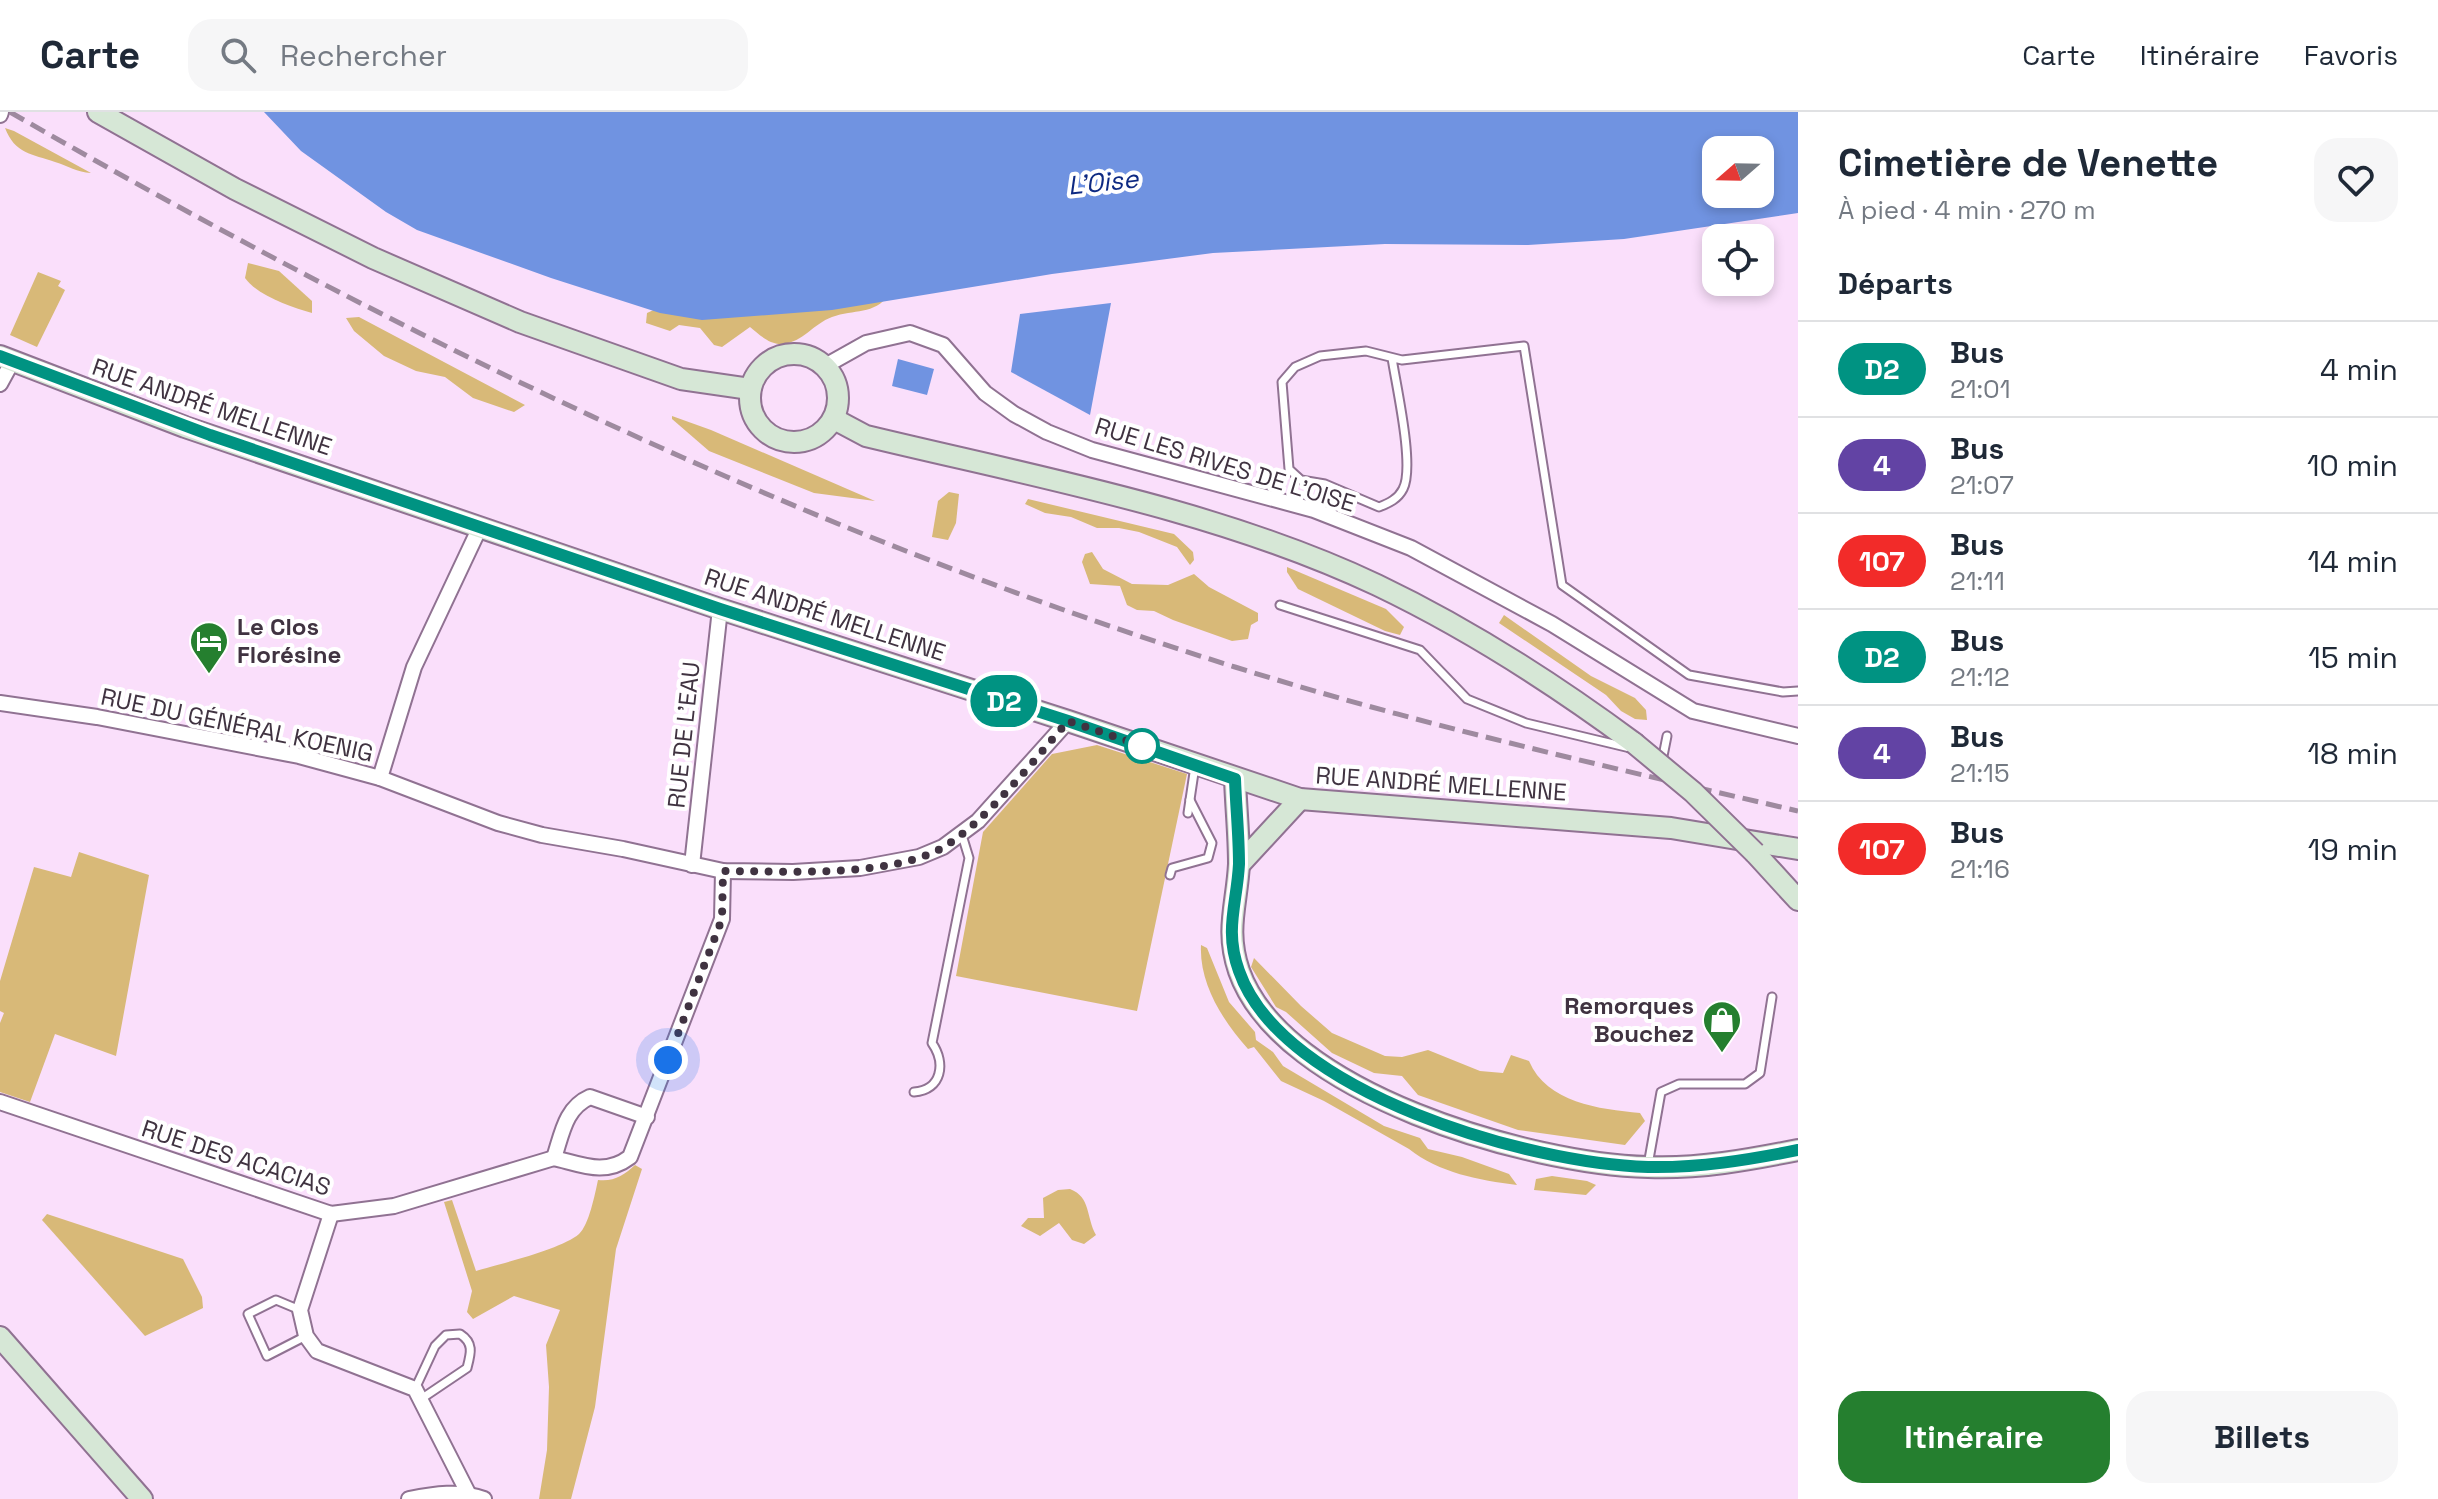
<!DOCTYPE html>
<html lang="fr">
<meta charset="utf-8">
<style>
:root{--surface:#fff;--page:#f6f6f7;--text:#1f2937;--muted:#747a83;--line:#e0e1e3;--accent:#257f2f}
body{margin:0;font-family:"Space Grotesk",sans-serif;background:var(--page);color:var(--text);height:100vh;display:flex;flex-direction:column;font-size:30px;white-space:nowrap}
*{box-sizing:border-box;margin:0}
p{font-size:26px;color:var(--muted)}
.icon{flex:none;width:44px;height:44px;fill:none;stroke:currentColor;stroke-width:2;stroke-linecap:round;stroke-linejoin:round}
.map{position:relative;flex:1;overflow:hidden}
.sheet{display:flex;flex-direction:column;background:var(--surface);width:640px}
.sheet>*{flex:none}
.badge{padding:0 16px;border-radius:26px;font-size:28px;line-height:52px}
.needle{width:52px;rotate:250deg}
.controls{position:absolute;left:1702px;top:24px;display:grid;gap:16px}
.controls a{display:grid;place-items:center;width:72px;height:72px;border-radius:16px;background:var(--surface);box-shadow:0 4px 12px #0003;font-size:40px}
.you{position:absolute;width:40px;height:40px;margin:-20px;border:6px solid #fff;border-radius:50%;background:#1a73e8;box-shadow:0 0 0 12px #1a73e833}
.map>.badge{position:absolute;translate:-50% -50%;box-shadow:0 0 0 4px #fff}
h2{padding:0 40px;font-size:30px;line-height:72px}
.round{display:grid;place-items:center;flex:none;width:84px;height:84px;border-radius:24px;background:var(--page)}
.headline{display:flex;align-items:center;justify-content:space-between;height:136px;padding:0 40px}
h1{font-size:38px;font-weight:800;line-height:60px}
.button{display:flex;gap:16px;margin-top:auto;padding:16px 40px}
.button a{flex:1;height:92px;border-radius:24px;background:var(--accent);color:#fff;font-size:32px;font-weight:800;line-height:92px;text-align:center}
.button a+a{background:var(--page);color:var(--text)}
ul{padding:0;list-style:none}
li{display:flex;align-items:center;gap:24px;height:96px;padding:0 40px;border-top:2px solid var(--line)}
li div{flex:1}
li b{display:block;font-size:30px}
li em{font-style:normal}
li .badge{min-width:88px;font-weight:700;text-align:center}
header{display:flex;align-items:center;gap:48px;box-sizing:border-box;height:112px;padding:0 40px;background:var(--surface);border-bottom:2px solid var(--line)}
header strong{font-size:38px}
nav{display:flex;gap:44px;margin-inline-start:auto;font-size:28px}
.search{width:560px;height:72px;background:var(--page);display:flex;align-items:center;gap:20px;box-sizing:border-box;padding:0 28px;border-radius:24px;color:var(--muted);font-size:30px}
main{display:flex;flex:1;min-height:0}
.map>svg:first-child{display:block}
.green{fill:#d8b978}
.water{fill:#7093e1;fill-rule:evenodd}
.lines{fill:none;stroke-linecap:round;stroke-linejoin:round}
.lane-casing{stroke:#907292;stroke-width:11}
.street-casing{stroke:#907292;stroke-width:18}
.secondary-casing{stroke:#907292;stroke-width:24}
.lane{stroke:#fff;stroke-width:7}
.street{stroke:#fff;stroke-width:14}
.secondary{stroke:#d6e7d6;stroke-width:20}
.rail{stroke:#9e8a9f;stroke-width:5;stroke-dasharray:16 8;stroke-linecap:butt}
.secondary-bridge-casing{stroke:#907292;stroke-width:24;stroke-linecap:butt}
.secondary-bridge{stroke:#d6e7d6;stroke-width:20}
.line-casing{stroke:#fff;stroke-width:18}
.line{stroke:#009382;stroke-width:12}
.walk{stroke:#403341;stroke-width:8;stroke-dasharray:0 14.4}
.stop-dot{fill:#fff;stroke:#009382;stroke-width:4}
.labels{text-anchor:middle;stroke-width:8;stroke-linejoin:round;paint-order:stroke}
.street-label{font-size:24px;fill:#403341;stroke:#fff}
.poi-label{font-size:24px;font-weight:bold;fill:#403341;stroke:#fff;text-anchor:start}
.water-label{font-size:26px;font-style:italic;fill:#0d2982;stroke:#fff}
</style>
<header>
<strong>Carte</strong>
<div class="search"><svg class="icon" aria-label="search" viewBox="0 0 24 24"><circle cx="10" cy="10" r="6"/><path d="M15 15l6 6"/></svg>Rechercher</div>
<nav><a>Carte</a><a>Itinéraire</a><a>Favoris</a></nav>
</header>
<main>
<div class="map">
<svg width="1798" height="1387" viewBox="0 0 1798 1387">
<rect width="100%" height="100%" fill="#fadffb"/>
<!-- green -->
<g class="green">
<path d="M5 16 14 19 91 61C77 60 68 54 55 50 32 42 15 42 5 16Z"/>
<path d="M248 151 279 159 312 189V201C291 195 257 183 245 166Z"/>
<polygon points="38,160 61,169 58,174 65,178 37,235 10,223"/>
<path d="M889 183C874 203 854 197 832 205 813 212 803 230 783 232 769 233 759 222 750 215L722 235 714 233 700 216 679 213 670 219 646 211 647 201 658 196Z"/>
<polygon points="359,205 525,293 514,300 473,286 445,265 416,259 384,244 354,219 346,206"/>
<polygon points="672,304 711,318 875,389 814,381 709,339 672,307"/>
<polygon points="949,380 959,382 956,411 948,428 932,425 938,389"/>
<polygon points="1028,387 1174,422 1193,440 1194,448 1190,453 1177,435 1139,420 1119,416 1097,416 1071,405 1045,401 1025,392"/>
<polygon points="1092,440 1103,457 1132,472 1168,473 1194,462 1209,475 1258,501 1258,509 1251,513 1248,527 1232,529 1173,508 1154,499 1137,498 1127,493 1120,474 1090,472 1082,450 1085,442"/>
<polygon points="1287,455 1386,497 1404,515 1400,523 1385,519 1298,477 1287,460"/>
<polygon points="1504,503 1591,564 1635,586 1646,598 1647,608 1635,607 1621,599 1606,583 1499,511"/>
<polygon points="1097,633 1187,662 1137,899 956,864 983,720 1052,642"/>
<polygon points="79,740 149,763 116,944 55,922 30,990 0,980 0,911 4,901 0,899 0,869 34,755 71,765"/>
<path d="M1201 833 1207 836 1229 890 1255 920 1256 928 1273 940 1283 954 1384 1014 1420 1026 1428 1037 1462 1045 1509 1062 1517 1073C1479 1068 1439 1061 1409 1037L1324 989 1281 969 1254 935 1248 937C1223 909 1199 872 1201 833Z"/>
<path d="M1254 846 1301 894 1332 921 1385 944 1402 945 1428 938 1480 959 1503 961 1511 943 1529 949C1547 991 1599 997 1640 1001L1645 1009 1625 1033 1518 1018 1418 983 1402 964 1374 961 1332 941 1286 900 1276 895 1251 855Z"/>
<path d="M635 1053 642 1057 616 1137 595 1295 571 1387H539L547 1338 549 1275 546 1233 560 1198 514 1184 473 1207 467 1200 472 1179 444 1090 452 1088 476 1159C500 1152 562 1137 579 1122 589 1113 595 1082 598 1068 614 1070 624 1063 635 1053Z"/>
<polygon points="1552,1064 1587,1069 1596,1073 1586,1083 1534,1078 1536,1067"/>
<path d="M1070 1077C1091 1085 1086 1105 1096 1123L1084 1132 1072 1128 1059 1111 1040 1124 1021 1114 1028 1106H1044L1043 1086 1058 1078Z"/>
<polygon points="47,1102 183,1147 202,1185 203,1196 145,1224 42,1108"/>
</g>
<!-- water -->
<g class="water">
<path d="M264 0H1798V101L1624 127 1528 133 1385 132 1213 141 1052 162 832 198 702 208 660 201 551 166 417 118 386 100 301 39ZM1716 38H1760V82H1716Z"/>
<polygon points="1111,191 1090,303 1011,260 1020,202"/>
<polygon points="898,247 934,257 927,283 892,274"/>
</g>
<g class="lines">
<defs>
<g id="lane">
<path d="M1392 246C1396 273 1415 355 1403 377 1398 387 1389 391 1379 395L1325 372 1301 368 1289 357 1282 270 1295 255 1320 244 1366 239 1402 248 1524 234 1562 473 1689 563 1783 580 1798 579"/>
<polyline points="1280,493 1420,538 1467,587 1526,611 1630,636"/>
<polyline points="1657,643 1663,644 1667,624"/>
<polyline points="1188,701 1195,654"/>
<polyline points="1170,763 1172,756 1208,746 1212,731 1190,688"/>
<path d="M914 980C942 978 946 951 932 931L969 746 962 723"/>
<polyline points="1648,1053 1661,980 1679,972 1745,972 1760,961 1772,885"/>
<polyline points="300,1198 276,1188 248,1202 267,1244 306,1224"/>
<path d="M415 1277 435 1234 446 1223 460 1222C474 1231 471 1241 467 1256L421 1287"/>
</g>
<g id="street">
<polyline points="0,3 1,0"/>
<polyline points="825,254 866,231 910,221 943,233 985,281 1014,302 1047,320 1092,338 1314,398 1411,436 1552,512 1693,599 1798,624"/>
<polyline points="0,272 12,250"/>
<polyline points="0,591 97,605 299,644 380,666 498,711 542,723 623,737 723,759 793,760 860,756 919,745 943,735 978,709 1068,609"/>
<polyline points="380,666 414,555 480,415"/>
<polyline points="692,753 720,497"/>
<polyline points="0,990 331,1102 394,1094 554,1046"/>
<path d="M554 1046C583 1053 605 1064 630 1045L722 807 723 759"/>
<path d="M554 1046C562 1022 565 996 590 985L647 1005"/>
<polyline points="331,1102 300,1198 306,1224 317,1239 415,1277 468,1381"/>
<path d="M409 1387C434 1382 460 1378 484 1387"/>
</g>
<g id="secondary">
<polyline points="98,0 235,77 373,146 520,210 681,267 750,277"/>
<circle cx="794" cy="286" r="44"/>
<polyline points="0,244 185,315 720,497 1068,609 1300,687 1671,716 1798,737"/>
<path d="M834 307 866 324C1036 365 1218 398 1377 473 1469 517 1553 571 1634 631"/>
<path d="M1235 667C1236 695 1239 724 1239 752 1237 792 1225 818 1239 859 1282 982 1531 1052 1648 1055 1699 1057 1748 1048 1798 1038"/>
<polyline points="1755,741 1798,788"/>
<polyline points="1239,753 1300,687"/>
<polyline points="0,1225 142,1387"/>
</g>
</defs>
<!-- lane casing -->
<use href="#lane" class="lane-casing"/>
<!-- street casing -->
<use href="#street" class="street-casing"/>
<!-- secondary casing -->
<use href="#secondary" class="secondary-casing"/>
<!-- lane -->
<use href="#lane" class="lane"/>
<!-- street -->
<use href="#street" class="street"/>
<!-- secondary -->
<use href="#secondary" class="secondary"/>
<!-- rail -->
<path class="rail" d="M10 0C399 224 805 421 1235 555 1420 613 1609 655 1798 699"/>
<defs>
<polyline id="secondary-bridge" points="1634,631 1693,680 1755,741"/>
</defs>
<!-- secondary-bridge casing -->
<use href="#secondary-bridge" class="secondary-bridge-casing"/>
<!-- secondary-bridge -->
<use href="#secondary-bridge" class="secondary-bridge"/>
</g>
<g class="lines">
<defs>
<path id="line" d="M0 244 210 323 720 497 1068 609 1235 667C1236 695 1239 724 1239 752 1237 792 1224 818 1239 859 1282 982 1531 1052 1648 1055 1699 1056 1748 1048 1798 1038"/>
</defs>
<!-- line casing -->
<use href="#line" class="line-casing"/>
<!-- line -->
<use href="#line" class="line"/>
<!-- walk -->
<path class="walk" d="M668 948 722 807 723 759C784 759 889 766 942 736 985 711 1035 647 1068 609L1146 635 1142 634"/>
</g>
<!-- icons -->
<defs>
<symbol id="hotel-pin" viewBox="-11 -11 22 30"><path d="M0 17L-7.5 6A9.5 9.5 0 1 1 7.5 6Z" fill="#257f2f" stroke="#fff"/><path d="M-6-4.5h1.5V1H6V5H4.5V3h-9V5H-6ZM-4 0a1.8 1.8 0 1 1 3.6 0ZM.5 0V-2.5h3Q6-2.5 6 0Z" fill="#fff"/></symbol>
<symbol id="shop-pin" viewBox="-11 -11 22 30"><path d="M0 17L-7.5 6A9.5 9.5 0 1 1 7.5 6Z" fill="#257f2f" stroke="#fff"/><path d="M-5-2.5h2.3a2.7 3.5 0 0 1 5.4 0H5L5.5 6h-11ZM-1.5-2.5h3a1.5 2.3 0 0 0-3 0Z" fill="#fff"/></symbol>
</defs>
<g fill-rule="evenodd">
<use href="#hotel-pin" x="187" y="507" width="44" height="60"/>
<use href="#shop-pin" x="1700" y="886" width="44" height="60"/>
</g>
<!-- markers -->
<circle class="stop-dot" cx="1142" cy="634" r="16"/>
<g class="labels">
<!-- street labels -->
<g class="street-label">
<text transform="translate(212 295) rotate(19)" y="8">RUE ANDRÉ MELLENNE</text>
<text transform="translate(1225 353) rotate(17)" y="8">RUE LES RIVES DE L'OISE</text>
<text transform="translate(825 503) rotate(18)" y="8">RUE ANDRÉ MELLENNE</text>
<text transform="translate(237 613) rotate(12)" y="8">RUE DU GÉNÉRAL KOENIG</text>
<text transform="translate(684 623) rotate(-84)" y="8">RUE DE L'EAU</text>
<text transform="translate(1441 672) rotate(4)" y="8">RUE ANDRÉ MELLENNE</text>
<text transform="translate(236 1046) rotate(18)" y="8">RUE DES ACACIAS</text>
</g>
<!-- poi labels -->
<g class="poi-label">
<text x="237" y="523">Le Clos<tspan x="237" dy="28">Florésine</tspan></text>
<text x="1694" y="902" text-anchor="end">Remorques<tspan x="1694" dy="28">Bouchez</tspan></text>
</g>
<!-- water labels -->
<g class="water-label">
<text transform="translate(1103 70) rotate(-6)" y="9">L'Oise</text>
</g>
</g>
</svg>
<div class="controls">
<a><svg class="needle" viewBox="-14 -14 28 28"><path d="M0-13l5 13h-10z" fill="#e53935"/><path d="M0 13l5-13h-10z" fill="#747a83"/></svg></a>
<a><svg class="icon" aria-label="locate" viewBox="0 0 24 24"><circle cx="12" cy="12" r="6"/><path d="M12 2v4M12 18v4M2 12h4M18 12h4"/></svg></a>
</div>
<div class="you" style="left:668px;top:948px"></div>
<b class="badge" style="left:1004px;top:589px;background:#009382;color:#fff">D2</b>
</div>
<section class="sheet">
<div class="headline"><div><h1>Cimetière de Venette</h1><p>À pied · 4 min · 270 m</p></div><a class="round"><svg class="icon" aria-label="heart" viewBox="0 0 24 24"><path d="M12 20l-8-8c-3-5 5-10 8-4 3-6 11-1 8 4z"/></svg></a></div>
<h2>Départs</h2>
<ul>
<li><span class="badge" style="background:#009382;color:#fff">D2</span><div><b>Bus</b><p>21:01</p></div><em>4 min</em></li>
<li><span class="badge" style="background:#6243a4;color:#fff">4</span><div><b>Bus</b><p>21:07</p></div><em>10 min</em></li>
<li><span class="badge" style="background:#f22b29;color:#fff">107</span><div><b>Bus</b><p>21:11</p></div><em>14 min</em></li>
<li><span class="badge" style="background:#009382;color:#fff">D2</span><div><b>Bus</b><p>21:12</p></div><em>15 min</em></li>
<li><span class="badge" style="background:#6243a4;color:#fff">4</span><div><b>Bus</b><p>21:15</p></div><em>18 min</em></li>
<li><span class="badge" style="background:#f22b29;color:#fff">107</span><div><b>Bus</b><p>21:16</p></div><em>19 min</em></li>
</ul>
<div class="button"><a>Itinéraire</a><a>Billets</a></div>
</section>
</main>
